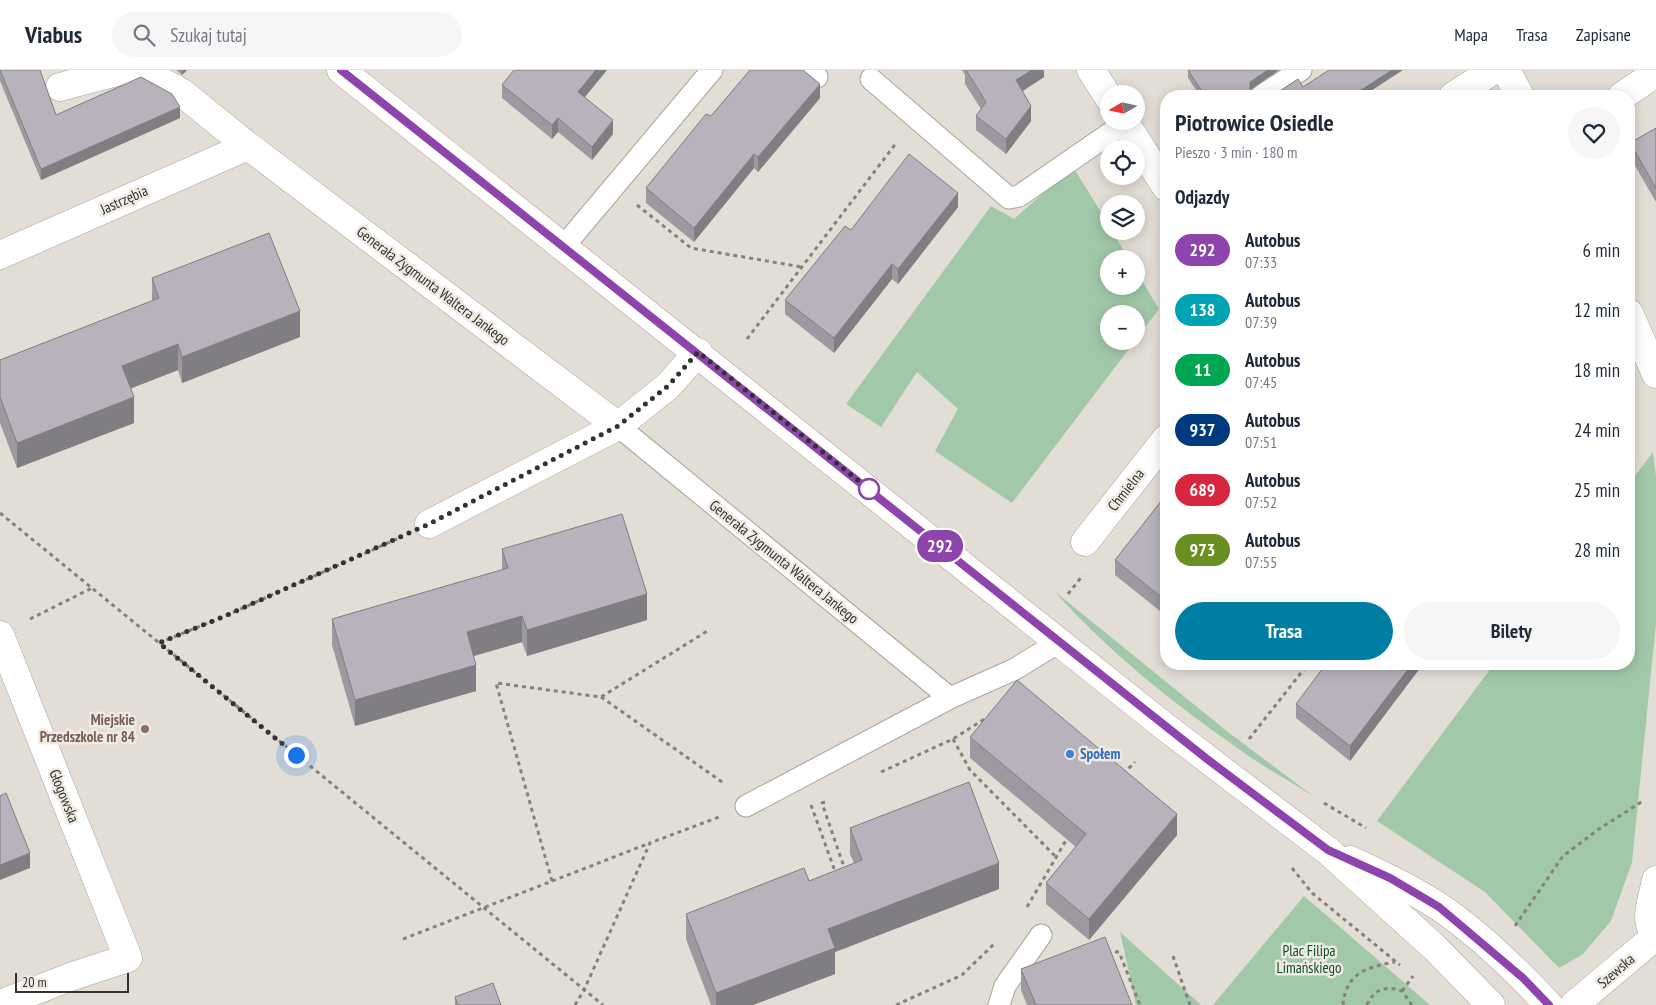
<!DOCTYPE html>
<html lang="pl">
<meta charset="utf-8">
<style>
:root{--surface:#fff;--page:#f6f6f7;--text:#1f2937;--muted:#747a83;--line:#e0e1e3;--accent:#007da3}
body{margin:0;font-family:"PT Sans Narrow",sans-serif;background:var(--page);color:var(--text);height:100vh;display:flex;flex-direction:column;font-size:19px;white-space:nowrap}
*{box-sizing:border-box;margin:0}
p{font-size:16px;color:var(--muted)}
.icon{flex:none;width:28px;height:28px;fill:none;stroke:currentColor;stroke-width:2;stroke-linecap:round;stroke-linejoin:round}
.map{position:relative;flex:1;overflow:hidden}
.panel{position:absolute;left:1160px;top:20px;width:475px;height:580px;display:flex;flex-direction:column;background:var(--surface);border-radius:20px;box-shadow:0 2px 12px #0003}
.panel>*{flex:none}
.badge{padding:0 10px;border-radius:16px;font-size:18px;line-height:32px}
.needle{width:32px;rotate:261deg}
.tools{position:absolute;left:1100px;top:15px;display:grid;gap:10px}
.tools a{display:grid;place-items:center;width:45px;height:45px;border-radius:50%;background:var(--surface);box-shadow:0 2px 12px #0003;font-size:25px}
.scale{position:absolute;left:15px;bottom:12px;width:114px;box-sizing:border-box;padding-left:5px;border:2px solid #34322f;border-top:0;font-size:14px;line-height:18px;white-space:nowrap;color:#34322f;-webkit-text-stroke:4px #efebe2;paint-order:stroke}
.you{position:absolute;width:25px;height:25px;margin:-12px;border:4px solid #fff;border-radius:50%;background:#1a73e8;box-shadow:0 0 0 8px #1a73e833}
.map>.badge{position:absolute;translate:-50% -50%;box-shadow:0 0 0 2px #fff}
h2{padding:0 15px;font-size:19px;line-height:45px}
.round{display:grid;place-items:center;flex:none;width:52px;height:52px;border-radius:26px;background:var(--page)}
.headline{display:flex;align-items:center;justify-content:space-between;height:85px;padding:0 15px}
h1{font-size:24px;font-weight:800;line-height:38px}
.primary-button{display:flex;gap:10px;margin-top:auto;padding:10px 15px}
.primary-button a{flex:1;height:58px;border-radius:30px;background:var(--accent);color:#fff;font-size:20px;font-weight:800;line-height:58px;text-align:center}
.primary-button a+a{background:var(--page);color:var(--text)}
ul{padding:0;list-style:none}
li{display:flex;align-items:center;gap:15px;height:60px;padding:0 15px}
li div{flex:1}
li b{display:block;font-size:19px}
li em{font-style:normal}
li .badge{min-width:55px;font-weight:700;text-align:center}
header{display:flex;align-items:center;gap:30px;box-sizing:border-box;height:70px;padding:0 25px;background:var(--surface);border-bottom:1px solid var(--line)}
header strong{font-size:24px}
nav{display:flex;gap:28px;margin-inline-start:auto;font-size:18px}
.search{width:350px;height:45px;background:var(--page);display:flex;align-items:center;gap:12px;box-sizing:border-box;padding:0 18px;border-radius:28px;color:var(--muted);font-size:19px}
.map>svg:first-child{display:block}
.green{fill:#a1c8a8}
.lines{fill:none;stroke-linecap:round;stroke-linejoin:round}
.service-casing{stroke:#a8a49c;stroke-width:23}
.minor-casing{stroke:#a8a49c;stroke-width:29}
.tertiary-casing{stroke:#a8a49c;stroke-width:29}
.path{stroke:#85827c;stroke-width:3;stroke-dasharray:4 4;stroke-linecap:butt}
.service{stroke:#fff;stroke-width:21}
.minor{stroke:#fff;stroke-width:28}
.tertiary{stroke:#fff;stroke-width:28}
.wall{fill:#9d99a1}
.shaded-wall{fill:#807d83}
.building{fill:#b7b2bb;stroke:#807d83}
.line-casing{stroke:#fff;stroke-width:11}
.line{stroke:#8e44ad;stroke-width:8}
.walk{stroke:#34322f;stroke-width:5;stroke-dasharray:0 9}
.stop-dot{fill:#fff;stroke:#8e44ad;stroke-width:2.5}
.education-dot{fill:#8d6e63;stroke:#efebe2;stroke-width:2}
.shop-dot{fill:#3f7fe0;stroke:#efebe2;stroke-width:2}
.labels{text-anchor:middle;stroke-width:5;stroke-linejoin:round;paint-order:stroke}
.street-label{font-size:15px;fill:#34322f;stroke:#efebe2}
.education-label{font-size:15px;font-weight:bold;fill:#785e54;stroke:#efebe2;text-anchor:end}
.shop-label{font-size:15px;font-weight:bold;fill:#366cbe;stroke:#efebe2;text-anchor:start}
.park-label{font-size:15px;fill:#0f4e25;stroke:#efebe2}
</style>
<header>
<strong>Viabus</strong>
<div class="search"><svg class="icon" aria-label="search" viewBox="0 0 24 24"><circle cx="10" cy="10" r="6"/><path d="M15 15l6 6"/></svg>Szukaj tutaj</div>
<nav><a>Mapa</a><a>Trasa</a><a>Zapisane</a></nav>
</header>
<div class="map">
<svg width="1656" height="935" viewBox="0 0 1656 935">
<rect width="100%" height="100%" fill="#e2ded5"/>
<!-- green -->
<g class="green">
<polygon points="1073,97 1109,155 1109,161 1112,161 1129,189 1109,189 1109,216 1136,216 1136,201 1159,239 1136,269 1136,244 1109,244 1109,271 1135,271 1012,433 935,381 958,339 917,302 881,357 846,334 991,136 1014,149"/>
<polygon points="1653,382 1656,407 1656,553 1632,792 1611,851 1583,884 1559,898 1485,822 1377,751 1494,594 1629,594 1629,414"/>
<path d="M1054 521 1228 662 1316 728C1290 711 1261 696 1236 677 1170 631 1107 580 1054 521Z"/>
<polygon points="1304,826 1430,935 1213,935"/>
<polygon points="1120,862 1201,935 1136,935"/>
</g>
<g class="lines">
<defs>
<g id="service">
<polyline points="808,0 817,7"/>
<polyline points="871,9 1009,128 1019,126 1125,53"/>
<polyline points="1261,26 1301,0"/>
<polyline points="564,176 712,0"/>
<polyline points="618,356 950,628"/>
<polyline points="746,736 950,628 1015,599 1059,572"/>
<polyline points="999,935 1005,916 1041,865"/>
</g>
<g id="minor">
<polyline points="140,0 181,22 248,76 618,356"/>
<polyline points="1091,0 1109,28"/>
<polyline points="1506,0 1520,26"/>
<polyline points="60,17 124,0"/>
<polyline points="1453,26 1494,0"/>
<polyline points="1622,26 1656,3"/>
<polyline points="1124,51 1166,117"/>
<polyline points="0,185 248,76"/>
<polyline points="1629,243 1656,304"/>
<polyline points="429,454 618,356 668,316 698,282"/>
<polyline points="1085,472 1166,369"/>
<polyline points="0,565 128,888 73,906 0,934"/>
<path d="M1656 866C1642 849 1653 829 1656 810"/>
</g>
<g id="tertiary">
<polyline points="341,0 1164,656 1328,781 1434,877 1491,935"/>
<path d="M1350 790C1380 804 1410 818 1438 836 1477 862 1517 901 1549 935"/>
<polyline points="1574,935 1656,866"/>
</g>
</defs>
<!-- service casing -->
<use href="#service" class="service-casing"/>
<!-- minor casing -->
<use href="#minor" class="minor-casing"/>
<!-- tertiary casing -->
<use href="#tertiary" class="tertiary-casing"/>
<!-- path -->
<g class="path">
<polyline points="637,135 691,178 802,197"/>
<polyline points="747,269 897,72"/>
<polyline points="0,443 603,935"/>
<polyline points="1068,524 1083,505"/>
<polyline points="30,549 92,518"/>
<polyline points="159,573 225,546 399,468"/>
<polyline points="601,627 725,714"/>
<polyline points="953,669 970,700 1056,787"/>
<polyline points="1249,669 1308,594"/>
<polyline points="881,702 953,669 986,648"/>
<polyline points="1123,704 1135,692"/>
<polyline points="825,732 822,733 845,800"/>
<polyline points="1324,733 1366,758"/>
<polyline points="811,735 836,804"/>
<polyline points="1292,798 1312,823 1400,895"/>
<polyline points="552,811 496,613 601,627 709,560"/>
<polyline points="1027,837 1068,767"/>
<polyline points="1515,856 1563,786 1599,759 1643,731"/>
<polyline points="403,869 650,773"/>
<polyline points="1107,881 1119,882 1140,935"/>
<polyline points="1173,886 1190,935"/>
<polyline points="1402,921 1413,906"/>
<polyline points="575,935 584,920 650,773 719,747"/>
<polyline points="896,935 962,905 994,874"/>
<path d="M1343 935C1346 902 1368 897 1395 892"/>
<path d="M1367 935C1374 919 1386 915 1402 921L1412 935"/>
</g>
<!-- service -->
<use href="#service" class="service"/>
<!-- minor -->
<use href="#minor" class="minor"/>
<!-- tertiary -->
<use href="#tertiary" class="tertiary"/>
</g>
<!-- wall -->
<g class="wall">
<polygon points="0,0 41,3 56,45 180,48 41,110 0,11"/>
<polygon points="176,0 187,0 182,5"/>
<polygon points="514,0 607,0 585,27 613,64 592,90 558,62 552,69 502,28 502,15"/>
<polygon points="962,0 1044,0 1044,7 1023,21 1031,51 1006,84 976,60 976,46 981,39 965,14 965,5"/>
<polygon points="1188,0 1279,0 1250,20 1250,25 1252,26 1200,26 1188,8"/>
<polygon points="820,28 758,102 754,98 694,172 646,133 646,118 711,46"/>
<polygon points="1656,58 1656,132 1630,87 1630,73"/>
<polygon points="958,137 898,214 892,209 834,283 785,244 785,230"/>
<polygon points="152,208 300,267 182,313 178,300 131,318 134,353 17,398 0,353 0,290 152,231"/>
<polygon points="1166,425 1165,545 1115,505 1115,490"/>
<polygon points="502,479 647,550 527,586 522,572 473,586 476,621 355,656 332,575 332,549 502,500"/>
<polygon points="1423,594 1350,691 1296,648 1296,634"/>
<polygon points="970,667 1177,765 1089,870 1046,834 1046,813 1076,777 970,688"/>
<polygon points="850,758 999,819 835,882 835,904 753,935 711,935 686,869 686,844 809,811 854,793 850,784"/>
<polygon points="1021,899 1132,935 1027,935 1021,920"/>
<polygon points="455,927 501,935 455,935"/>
</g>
<!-- shaded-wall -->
<g class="shaded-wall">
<polygon points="182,0 187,0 182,5"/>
<polygon points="596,0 607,0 578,35 578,22"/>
<polygon points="1032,0 1044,0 1044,7 1016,25 1016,10"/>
<polygon points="1268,0 1279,0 1250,20 1250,12"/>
<polygon points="1392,0 1403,0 1363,26 1352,26"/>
<polygon points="820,14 820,28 758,102 758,87"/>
<polygon points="1031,36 1031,51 1006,84 1006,69"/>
<polygon points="180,37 180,48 41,110 41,99"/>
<polygon points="558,48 558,62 552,69 552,55"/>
<polygon points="613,50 613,64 592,90 592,77"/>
<polygon points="754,84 754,98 694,172 694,158"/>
<polygon points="958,123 958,137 898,214 898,199"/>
<polygon points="892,194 892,209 834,283 834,268"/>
<polygon points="300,241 300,267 182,313 182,287"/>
<polygon points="178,274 178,300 122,322 122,296"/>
<polygon points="134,327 134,353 17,398 17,373"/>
<polygon points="647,524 647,550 527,586 527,560"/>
<polygon points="1166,529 1166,544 1165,545 1165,530"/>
<polygon points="522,546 522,572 467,588 467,562"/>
<polygon points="1412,594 1423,594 1350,691 1350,676"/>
<polygon points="476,595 476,621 355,656 355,630"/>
<polygon points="1177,744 1177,765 1089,870 1089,849"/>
<polygon points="30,783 30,798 0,810 0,795"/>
<polygon points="999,793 999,819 835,882 835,904 753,935 716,935 716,923 828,859"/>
</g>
<!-- building -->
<g class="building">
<polygon points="0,0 40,0 56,45 141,7 172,24 180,37 41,99"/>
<polygon points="514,0 596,0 578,22 613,50 592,77 558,48 552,55 502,15"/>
<polygon points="750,0 803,0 820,14 758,87 754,84 694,158 646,118 706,44 711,46"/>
<polygon points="966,0 1032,0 1016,10 1031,36 1006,69 976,46 986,32"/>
<polygon points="1188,0 1268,0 1250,12 1250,25 1252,26 1205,26"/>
<polygon points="1329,0 1392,0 1352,26 1272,26 1298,9 1303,17"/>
<polygon points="1656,58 1656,118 1630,73"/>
<polygon points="909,84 958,123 898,199 892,194 834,268 785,230 845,156 851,160"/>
<polygon points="269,163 300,241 182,287 178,274 122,296 134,327 17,373 0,327 0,290 159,228 152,208"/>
<polygon points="1166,425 1166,529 1165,530 1115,490"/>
<polygon points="622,444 647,524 527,560 522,546 467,562 476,595 355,630 332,549 508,498 502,479"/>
<polygon points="1326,594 1412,594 1350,676 1296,634"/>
<polygon points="1017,610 1177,744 1089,849 1046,813 1086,764 970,667"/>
<polygon points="969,712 999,793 828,859 835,878 716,923 686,844 804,798 809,811 862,790 850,758"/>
<polygon points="6,723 30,783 0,795 0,726"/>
<polygon points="1105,867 1132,935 1036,935 1021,899"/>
<polygon points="493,913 501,935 458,935 455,927"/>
</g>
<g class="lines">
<defs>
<polyline id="line" points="341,0 1207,689 1328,780 1390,808 1439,837 1523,908 1549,935"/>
</defs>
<!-- line casing -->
<use href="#line" class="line-casing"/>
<!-- line -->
<use href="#line" class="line"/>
<!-- walk -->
<polyline class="walk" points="296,685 159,573 225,546 429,454 618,356 668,316 698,282 870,420 869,419"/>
</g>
<!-- markers -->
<circle class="stop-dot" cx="869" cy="419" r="10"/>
<circle class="education-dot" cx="145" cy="659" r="5"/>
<circle class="shop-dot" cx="1070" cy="684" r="5"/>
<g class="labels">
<!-- street labels -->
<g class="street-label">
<text transform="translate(124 130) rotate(-24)" y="5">Jastrzębia</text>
<text transform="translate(433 216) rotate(37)" y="5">Generała Zygmunta Waltera Jankego</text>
<text transform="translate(1126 420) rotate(-52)" y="5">Chmielna</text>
<text transform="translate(784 492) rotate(39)" y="5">Generała Zygmunta Waltera Jankego</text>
<text transform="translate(64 726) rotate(68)" y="5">Głogowska</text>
<text transform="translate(1616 901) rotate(-41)" y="5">Szewska</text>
</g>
<!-- education labels -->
<g class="education-label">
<text x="135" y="655">Miejskie<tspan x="135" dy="17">Przedszkole nr 84</tspan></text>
</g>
<!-- shop labels -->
<g class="shop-label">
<text x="1080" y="689">Społem</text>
</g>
<!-- park labels -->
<g class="park-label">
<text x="1309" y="886">Plac Filipa<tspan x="1309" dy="17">Limańskiego</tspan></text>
</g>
</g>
</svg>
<div class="tools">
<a><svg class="needle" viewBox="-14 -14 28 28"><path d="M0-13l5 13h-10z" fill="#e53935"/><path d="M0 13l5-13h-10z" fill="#747a83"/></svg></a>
<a><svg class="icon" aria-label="locate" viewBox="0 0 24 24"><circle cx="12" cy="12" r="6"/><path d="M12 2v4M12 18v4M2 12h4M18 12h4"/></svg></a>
<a><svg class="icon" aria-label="layers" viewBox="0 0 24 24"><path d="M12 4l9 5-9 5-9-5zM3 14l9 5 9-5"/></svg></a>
<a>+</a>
<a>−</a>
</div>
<div class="scale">20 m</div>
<div class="you" style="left:296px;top:685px"></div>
<b class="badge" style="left:940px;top:476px;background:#8e44ad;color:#fff">292</b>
<section class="panel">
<div class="headline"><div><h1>Piotrowice Osiedle</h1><p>Pieszo · 3 min · 180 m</p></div><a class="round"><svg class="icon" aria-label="heart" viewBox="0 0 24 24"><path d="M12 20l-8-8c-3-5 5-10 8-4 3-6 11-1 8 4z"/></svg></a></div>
<h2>Odjazdy</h2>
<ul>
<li><span class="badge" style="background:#8e44ad;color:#fff">292</span><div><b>Autobus</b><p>07:33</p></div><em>6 min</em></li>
<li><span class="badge" style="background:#00a3b4;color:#fff">138</span><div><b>Autobus</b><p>07:39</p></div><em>12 min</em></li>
<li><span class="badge" style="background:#00a651;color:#fff">11</span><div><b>Autobus</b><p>07:45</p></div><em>18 min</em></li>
<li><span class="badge" style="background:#003b80;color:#fff">937</span><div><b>Autobus</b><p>07:51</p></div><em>24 min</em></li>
<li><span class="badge" style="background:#d7263d;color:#fff">689</span><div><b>Autobus</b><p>07:52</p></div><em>25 min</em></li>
<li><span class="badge" style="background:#6b8e23;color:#fff">973</span><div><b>Autobus</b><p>07:55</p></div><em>28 min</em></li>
</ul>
<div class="primary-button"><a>Trasa</a><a>Bilety</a></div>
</section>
</div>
